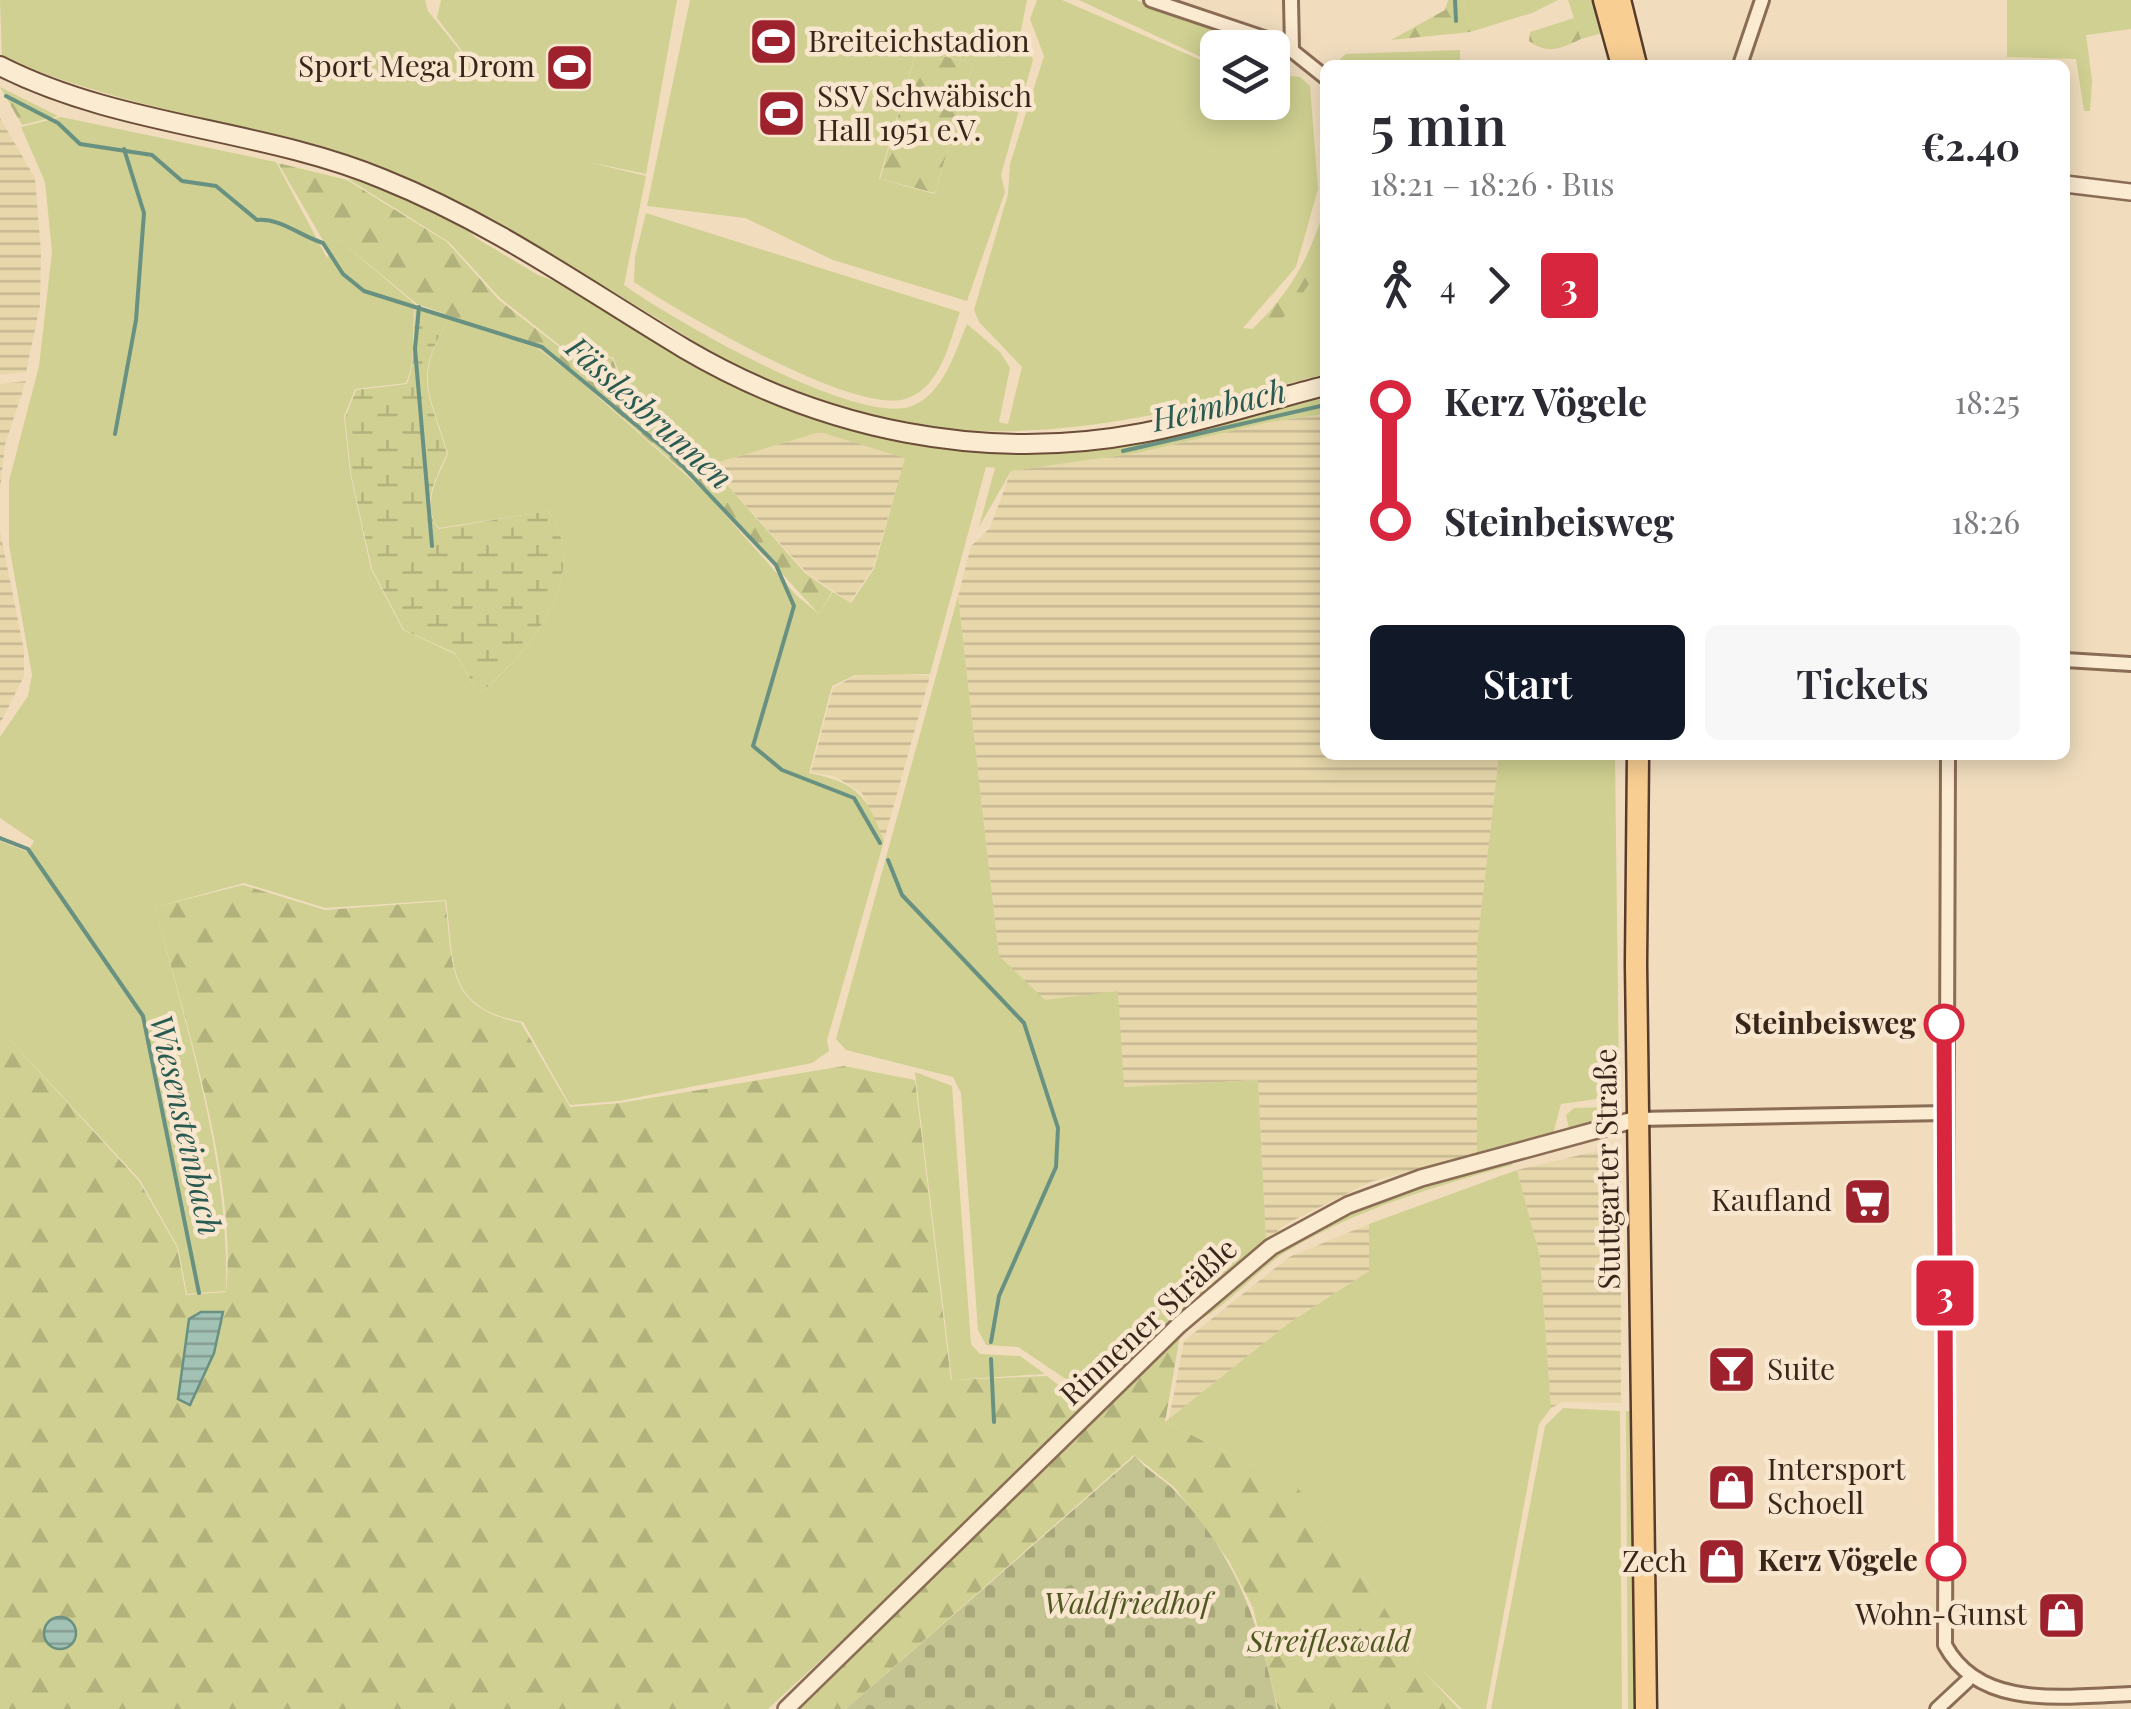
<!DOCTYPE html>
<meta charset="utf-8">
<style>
:root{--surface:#fff;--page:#f7f7f7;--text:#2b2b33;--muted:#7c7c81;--accent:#111827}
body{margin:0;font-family:"Playfair Display",serif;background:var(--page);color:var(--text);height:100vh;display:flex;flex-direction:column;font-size:38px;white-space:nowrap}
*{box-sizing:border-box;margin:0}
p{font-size:32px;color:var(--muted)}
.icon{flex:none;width:55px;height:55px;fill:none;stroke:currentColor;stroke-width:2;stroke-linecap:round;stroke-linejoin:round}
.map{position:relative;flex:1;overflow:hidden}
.panel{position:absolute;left:1320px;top:60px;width:750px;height:700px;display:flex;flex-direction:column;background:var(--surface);border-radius:15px;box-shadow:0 5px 25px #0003}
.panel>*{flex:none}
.badge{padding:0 20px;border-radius:8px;font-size:35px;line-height:65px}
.tools{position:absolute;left:1200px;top:30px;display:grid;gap:20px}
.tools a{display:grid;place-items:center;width:90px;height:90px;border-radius:15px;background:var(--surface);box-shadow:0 5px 25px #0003;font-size:50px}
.map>.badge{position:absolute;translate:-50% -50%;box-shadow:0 0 0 5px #fff}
.legs{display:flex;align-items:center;gap:15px;height:110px;padding:0 50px;font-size:32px}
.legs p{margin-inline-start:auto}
.head{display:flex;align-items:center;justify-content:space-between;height:170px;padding:0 50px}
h1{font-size:55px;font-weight:600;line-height:75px}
.primary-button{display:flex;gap:20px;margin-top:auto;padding:20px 50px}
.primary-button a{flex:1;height:115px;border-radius:15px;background:var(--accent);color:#fff;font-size:40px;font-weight:600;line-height:115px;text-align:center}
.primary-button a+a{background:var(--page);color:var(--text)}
ul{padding:0 50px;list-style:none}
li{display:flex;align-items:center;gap:35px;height:120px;font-size:38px}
li i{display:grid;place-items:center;width:15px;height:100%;margin:0 12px;background:currentColor}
li i::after{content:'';width:25px;height:25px;margin:-12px;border:8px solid;border-radius:50%;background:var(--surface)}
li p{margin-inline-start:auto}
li:first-child i{background:linear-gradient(#0000 50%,currentColor 0)}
li:last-child i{background:linear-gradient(currentColor 50%,#0000 0)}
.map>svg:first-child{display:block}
.farmland{fill:url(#farmland-rules)}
.green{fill:#cfd091;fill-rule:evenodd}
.forest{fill:url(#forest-firs)}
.wetland{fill:url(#wetland-marsh)}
.cemetery{fill:url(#cemetery-stones)}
.water{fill:url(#water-rules);stroke:#689182;stroke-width:2.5}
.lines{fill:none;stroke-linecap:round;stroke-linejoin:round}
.stream{stroke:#689182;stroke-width:4}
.minor-casing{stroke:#8b6c55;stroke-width:18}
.tertiary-casing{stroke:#8b6c55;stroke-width:20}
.secondary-casing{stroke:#6c4d39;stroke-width:22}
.primary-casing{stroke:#583b2a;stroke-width:25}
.minor{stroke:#fbebd1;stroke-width:12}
.tertiary{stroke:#fbebd1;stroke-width:15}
.secondary{stroke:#fbebd1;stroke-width:18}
.primary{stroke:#f8ce92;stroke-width:20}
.line-1-casing{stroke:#fff;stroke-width:22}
.line-1{stroke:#d7263d;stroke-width:15}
.stop-1-dot{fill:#fff;stroke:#d7263d;stroke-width:5}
.labels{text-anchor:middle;stroke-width:9;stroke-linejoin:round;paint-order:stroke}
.poi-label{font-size:30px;fill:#39261b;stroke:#f8e7ce;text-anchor:start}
.stop-label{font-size:30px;font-weight:bold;fill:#39261b;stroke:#f8e7ce;text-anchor:end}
.street-label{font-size:30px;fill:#39261b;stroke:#f8e7ce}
.park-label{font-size:30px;font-style:italic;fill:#4f5720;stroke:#f8e7ce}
.water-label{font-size:32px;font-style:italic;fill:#295a52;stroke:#f8e7ce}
</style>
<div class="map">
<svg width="2131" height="1709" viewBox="0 0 2131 1709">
<defs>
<pattern id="farmland-rules" width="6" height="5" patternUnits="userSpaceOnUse" patternTransform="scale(2.5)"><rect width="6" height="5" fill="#e7d7ab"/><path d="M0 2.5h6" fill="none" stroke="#c7b893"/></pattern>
<pattern id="forest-firs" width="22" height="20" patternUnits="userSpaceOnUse" patternTransform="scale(2.5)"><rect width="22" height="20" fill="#cfd091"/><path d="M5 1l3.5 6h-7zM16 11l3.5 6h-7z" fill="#b2b27c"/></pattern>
<pattern id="wetland-marsh" width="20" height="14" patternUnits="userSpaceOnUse" patternTransform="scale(2.5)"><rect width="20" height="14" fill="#cfd091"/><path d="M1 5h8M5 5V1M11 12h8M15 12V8" fill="none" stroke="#b2b27c"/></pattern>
<pattern id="cemetery-stones" width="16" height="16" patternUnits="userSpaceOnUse" patternTransform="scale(2.5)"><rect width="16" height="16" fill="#c3c491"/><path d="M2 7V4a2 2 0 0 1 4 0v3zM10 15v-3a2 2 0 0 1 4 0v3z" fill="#a8a87c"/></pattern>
<pattern id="water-rules" width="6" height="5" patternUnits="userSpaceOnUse" patternTransform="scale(2.5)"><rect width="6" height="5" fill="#a2c2b5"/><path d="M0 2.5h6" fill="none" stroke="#859d92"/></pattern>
</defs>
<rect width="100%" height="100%" fill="#f1ddbe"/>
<!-- farmland -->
<g class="farmland">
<polygon points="0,118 35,178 41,252 40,306 26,372 0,375"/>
<polygon points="26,381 5,445 0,490 0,384"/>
<polygon points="1325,414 1325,755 1499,755 1477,946 1477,1153 1370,1182 1286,1224 1266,1241 1258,1080 1124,1087 999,956 958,596 971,546 990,528 1011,471 1137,453 1270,422"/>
<polygon points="820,432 906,457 873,568 850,602 807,573 709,465"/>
<polygon points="0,531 24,650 24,676 0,724"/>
<polygon points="888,673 930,676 884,840 862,793 836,777 811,772 833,688 855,676"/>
<polygon points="1614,1147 1621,1151 1621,1403 1563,1402 1551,1408 1540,1257 1517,1170"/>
<polygon points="1369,1224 1369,1271 1289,1323 1169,1419 1184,1341 1289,1257"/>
</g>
<!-- green -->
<g class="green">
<path d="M0 0H425L428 11 495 94 437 18 441 0H677L646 174 584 161 646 176 624 285C671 319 858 427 912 406 944 393 955 352 967 324L1000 352 1010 368 999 422 1008 424 1022 367 979 322 974 310 1008 194 1010 164 1044 56 1030 19 1037 0H1062L1217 67 1218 102H1272L1273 74 1300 77 1310 86 1318 189 1296 267 1243 328 1252 329 1262 340 1321 255 1325 241V374C1108 430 941 473 729 363 707 352 686 336 665 323 579 272 493 215 400 177 271 125 130 112 2 57Z"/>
<path d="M690 0H1027L1020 35 1033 60 1001 175 1005 192 967 301 833 260 745 218 647 206ZM917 48 973 64 935 194 879 179Z"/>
<polygon points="1079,0 1136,0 1271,47 1218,48 1217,60 1199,56"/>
<polygon points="1464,0 1558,0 1532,13 1470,32"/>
<polygon points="1568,0 1596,0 1606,32 1581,39"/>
<polygon points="2007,0 2131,0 2131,29 2086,35 2092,80 2090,111 2084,111 2076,59 2007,57"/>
<polygon points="1460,50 1460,65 1333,65 1346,54"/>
<path d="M61 117 276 162 327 258 338 239 415 304C411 330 417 360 406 383L355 389 344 417 350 473 371 569 403 630 455 654 479 694C528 654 594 575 548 511L439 528C420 505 438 477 448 454 430 391 413 380 449 319L537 348 572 374 705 492 796 595 819 614 833 592 851 603 874 569 905 458 820 432 709 465 626 390 613 357 568 352 500 298 449 242 348 179 388 186 448 212 476 238 538 275 570 287 697 362 934 445 1192 427 1325 396V414L1270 422 1137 453 1011 471 979 527 995 468 986 467 930 674 855 675 832 686 809 773C858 783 867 796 884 841L827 1040 829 1051 812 1063 619 1101 570 1105 523 1022C445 1007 455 966 446 900L325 908 244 883 155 907C187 1032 230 1161 226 1291L187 1294 178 1247 140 1180 0 1029V841L28 852 34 841 0 818V737L28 696 32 675 9 545V481L39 366 52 252 45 182 21 127Z"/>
<path d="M646 213 960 312C949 343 941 388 905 399 852 414 681 313 634 282L635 257Z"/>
<polygon points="958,596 999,956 1045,1000 1118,991 1124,1087 1258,1080 1266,1241 1203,1292 1100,1395 1091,1396 1018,1347 986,1345 978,1330 961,1093 953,1077 846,1050 836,1039"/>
<polygon points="1499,755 1615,755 1619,1083 1611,1097 1561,1104 1552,1138 1477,1153 1477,946"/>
<polygon points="915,1072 952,1086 971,1344 980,1354 1020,1356 1045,1374 952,1380"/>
<polygon points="1608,1107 1608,1119 1570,1133 1566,1115 1574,1108"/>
<path d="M1510 1160 1512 1165C1433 1187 1360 1208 1289 1250 1258 1268 1221 1314 1190 1324L1286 1241 1395 1191Z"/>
<polygon points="1517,1170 1540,1257 1551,1408 1539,1424 1486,1709 1462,1709 1423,1671 1379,1599 1297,1487 1165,1422 1289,1323 1369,1271 1369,1224"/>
<polygon points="1563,1408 1620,1411 1622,1709 1491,1709 1545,1426"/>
<polygon points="1626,1411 1634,1412 1637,1709 1628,1709"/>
</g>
<!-- forest -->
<g class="forest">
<polygon points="1448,0 1464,0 1470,32 1391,40 1445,10"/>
<path d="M1574 18 1581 39C1562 48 1547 55 1529 41L1530 32Z"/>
<polygon points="917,49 973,64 935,193 880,179"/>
<polygon points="0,87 58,116 22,125"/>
<polygon points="278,163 347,180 447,242 499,300 567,353 612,358 625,390 719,476 805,573 832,592 819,614 706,491 572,373 537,347 417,304 338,239 331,254"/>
<path d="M1323 212C1338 261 1293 308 1262 340L1252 329C1287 297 1310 258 1323 212Z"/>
<path d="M243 885 325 910 445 901C454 967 445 1007 521 1023L570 1107 620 1103 844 1066 915 1080 951 1380 1047 1376 1090 1410 768 1709H0V1029L139 1181 177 1247 186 1295 226 1292C238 1179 184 1019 155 907Z"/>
<polygon points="1180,1336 1165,1422 1297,1487 1379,1599 1423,1671 1459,1709 1278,1709 1253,1608 1229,1561 1175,1488 1134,1455 846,1709 792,1709"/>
</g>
<!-- wetland -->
<path class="wetland" d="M416 305 449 319C412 380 429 390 447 454 436 478 419 506 439 529L548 511C594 575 528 653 479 694L455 653 404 630 372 569 351 474 345 418 356 390 407 384C417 361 412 330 416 305Z"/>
<!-- cemetery -->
<path class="cemetery" d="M1135 1456C1147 1471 1163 1478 1176 1492 1237 1558 1259 1622 1277 1709H846Z"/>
<!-- water -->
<g class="water">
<polygon points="201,1312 223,1312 214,1353 190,1405 178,1399 189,1319"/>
<circle cx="60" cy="1633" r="16"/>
</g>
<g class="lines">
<!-- stream -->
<g class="stream">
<polyline points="1455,0 1456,21"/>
<polyline points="1450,65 1451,62"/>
<path d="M6 96 58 123 80 144 152 155 182 181 216 186 257 220C281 218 300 236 323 243L343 274 364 291 542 347 671 454 776 565 794 606 753 746 782 770 854 798 880 843"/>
<polyline points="419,307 415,349 432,546"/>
<polyline points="115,434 136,320 144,213 124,149"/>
<polyline points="1123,451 1325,405"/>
<polyline points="0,838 28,849 143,1016 199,1293"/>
<polyline points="888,860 902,895 1024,1023 1058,1128 1056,1167 999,1296 991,1342"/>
<polyline points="991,1359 994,1422"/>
</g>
<defs>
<g id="minor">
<polyline points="1151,0 1285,45 1325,77"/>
<polyline points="1291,0 1292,48"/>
<polyline points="1740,65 1762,0"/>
<polyline points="2065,660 2131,664"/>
<path d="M1948 755 1945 1645C1979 1709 2061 1697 2131 1694"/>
<polyline points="1637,1119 1945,1113"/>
<polyline points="1937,1709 1967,1681"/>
</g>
<g id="tertiary">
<polyline points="2065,184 2131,192"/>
<polyline points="786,1709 1179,1325 1271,1247 1348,1205 1421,1178 1637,1119"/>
</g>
<path id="secondary" d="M0 66C120 127 260 128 383 179 495 224 583 288 685 349 823 430 984 463 1142 433 1204 422 1264 401 1325 386"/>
<g id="primary">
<polyline points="1604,0 1622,65"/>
<polyline points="1620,0 1636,65"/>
<polyline points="1638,755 1636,964 1646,1709"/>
</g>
</defs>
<!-- minor casing -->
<use href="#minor" class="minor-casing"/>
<!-- tertiary casing -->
<use href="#tertiary" class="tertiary-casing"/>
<!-- secondary casing -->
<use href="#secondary" class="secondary-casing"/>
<!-- primary casing -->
<use href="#primary" class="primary-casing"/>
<!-- minor -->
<use href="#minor" class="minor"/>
<!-- tertiary -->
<use href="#tertiary" class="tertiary"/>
<!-- secondary -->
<use href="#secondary" class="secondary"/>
<!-- primary -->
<use href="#primary" class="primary"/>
</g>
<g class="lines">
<defs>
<polyline id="line-1" points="1944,1024 1946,1561"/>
</defs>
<!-- line-1 casing -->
<use href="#line-1" class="line-1-casing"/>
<!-- line-1 -->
<use href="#line-1" class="line-1"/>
</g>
<!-- icons -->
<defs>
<symbol id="stadium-square" viewBox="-11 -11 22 22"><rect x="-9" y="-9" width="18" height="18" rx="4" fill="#9e212e" stroke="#f8e7ce"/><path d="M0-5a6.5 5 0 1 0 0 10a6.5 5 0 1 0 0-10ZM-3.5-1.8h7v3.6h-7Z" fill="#fff"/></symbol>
<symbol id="supermarket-square" viewBox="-11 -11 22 22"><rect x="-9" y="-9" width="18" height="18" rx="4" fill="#9e212e" stroke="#f8e7ce"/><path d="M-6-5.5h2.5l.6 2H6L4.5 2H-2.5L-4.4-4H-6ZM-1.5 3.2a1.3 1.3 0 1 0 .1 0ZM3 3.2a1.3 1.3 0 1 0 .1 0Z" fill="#fff"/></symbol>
<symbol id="bar-square" viewBox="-11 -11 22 22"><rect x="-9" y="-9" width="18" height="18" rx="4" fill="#9e212e" stroke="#f8e7ce"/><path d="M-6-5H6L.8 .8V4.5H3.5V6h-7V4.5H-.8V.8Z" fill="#fff"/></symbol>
<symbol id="shop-square" viewBox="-11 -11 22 22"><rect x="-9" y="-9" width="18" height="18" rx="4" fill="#9e212e" stroke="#f8e7ce"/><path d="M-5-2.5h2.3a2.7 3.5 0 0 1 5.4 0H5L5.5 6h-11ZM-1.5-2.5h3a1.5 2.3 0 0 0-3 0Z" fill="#fff"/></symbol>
</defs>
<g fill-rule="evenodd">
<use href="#stadium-square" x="746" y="14" width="55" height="55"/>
<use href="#stadium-square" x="542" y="40" width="55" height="55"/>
<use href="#stadium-square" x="754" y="86" width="55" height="55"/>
<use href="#supermarket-square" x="1840" y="1174" width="55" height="55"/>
<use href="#bar-square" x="1704" y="1342" width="55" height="55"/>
<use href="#shop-square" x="1704" y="1460" width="55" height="55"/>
<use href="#shop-square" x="1694" y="1534" width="55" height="55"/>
<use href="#shop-square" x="2034" y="1588" width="55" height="55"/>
</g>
<!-- markers -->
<g class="stop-1-dot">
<circle cx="1944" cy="1024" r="18"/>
<circle cx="1946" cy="1561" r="18"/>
</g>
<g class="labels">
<!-- poi labels -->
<g class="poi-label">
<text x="808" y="52">Breiteichstadion</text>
<text x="535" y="77" text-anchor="end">Sport Mega Drom</text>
<text x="817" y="107">SSV Schwäbisch<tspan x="817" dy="34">Hall 1951 e.V.</tspan></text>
<text x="1832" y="1211" text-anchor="end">Kaufland</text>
<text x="1767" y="1380">Suite</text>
<text x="1767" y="1480">Intersport<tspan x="1767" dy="34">Schoell</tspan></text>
<text x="1687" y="1572" text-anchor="end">Zech</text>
<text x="2027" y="1625" text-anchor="end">Wohn-Gunst</text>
</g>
<!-- stop labels -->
<g class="stop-label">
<text x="1916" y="1034">Steinbeisweg</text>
<text x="1918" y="1571">Kerz Vögele</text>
</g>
<!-- street labels -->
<g class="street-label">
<text transform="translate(1608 1169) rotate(-91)" y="10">Stuttgarter Straße</text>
<text transform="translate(1149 1322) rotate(-43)" y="10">Rinnener Sträßle</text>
</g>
<!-- park labels -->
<g class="park-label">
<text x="1127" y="1614">Waldfriedhof</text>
<text x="1329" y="1652">Streifleswald</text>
</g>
<!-- water labels -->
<g class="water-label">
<text transform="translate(1219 406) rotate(-13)" y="11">Heimbach</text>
<text transform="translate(649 413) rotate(42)" y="11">Fässlesbrunnen</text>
<text transform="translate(185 1125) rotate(77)" y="11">Wiesensteinbach</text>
</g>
</g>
</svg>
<div class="tools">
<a><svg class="icon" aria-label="layers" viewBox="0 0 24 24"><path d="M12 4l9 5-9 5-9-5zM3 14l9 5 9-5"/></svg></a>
</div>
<b class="badge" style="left:1945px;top:1293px;background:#d7263d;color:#fff">3</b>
<section class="panel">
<div class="head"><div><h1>5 min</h1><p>18:21 – 18:26 · Bus</p></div><b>€2.40</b></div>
<div class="legs"><svg class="icon" aria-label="walk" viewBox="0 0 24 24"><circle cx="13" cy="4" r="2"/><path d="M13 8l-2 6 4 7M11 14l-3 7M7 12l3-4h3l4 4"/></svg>4<svg class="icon" aria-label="forward" viewBox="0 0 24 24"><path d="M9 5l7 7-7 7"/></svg><b class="badge" style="background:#d7263d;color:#fff">3</b></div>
<ul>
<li><i style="color:#d7263d"></i><b>Kerz Vögele</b><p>18:25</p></li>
<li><i style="color:#d7263d"></i><b>Steinbeisweg</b><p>18:26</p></li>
</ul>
<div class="primary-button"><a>Start</a><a>Tickets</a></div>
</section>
</div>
